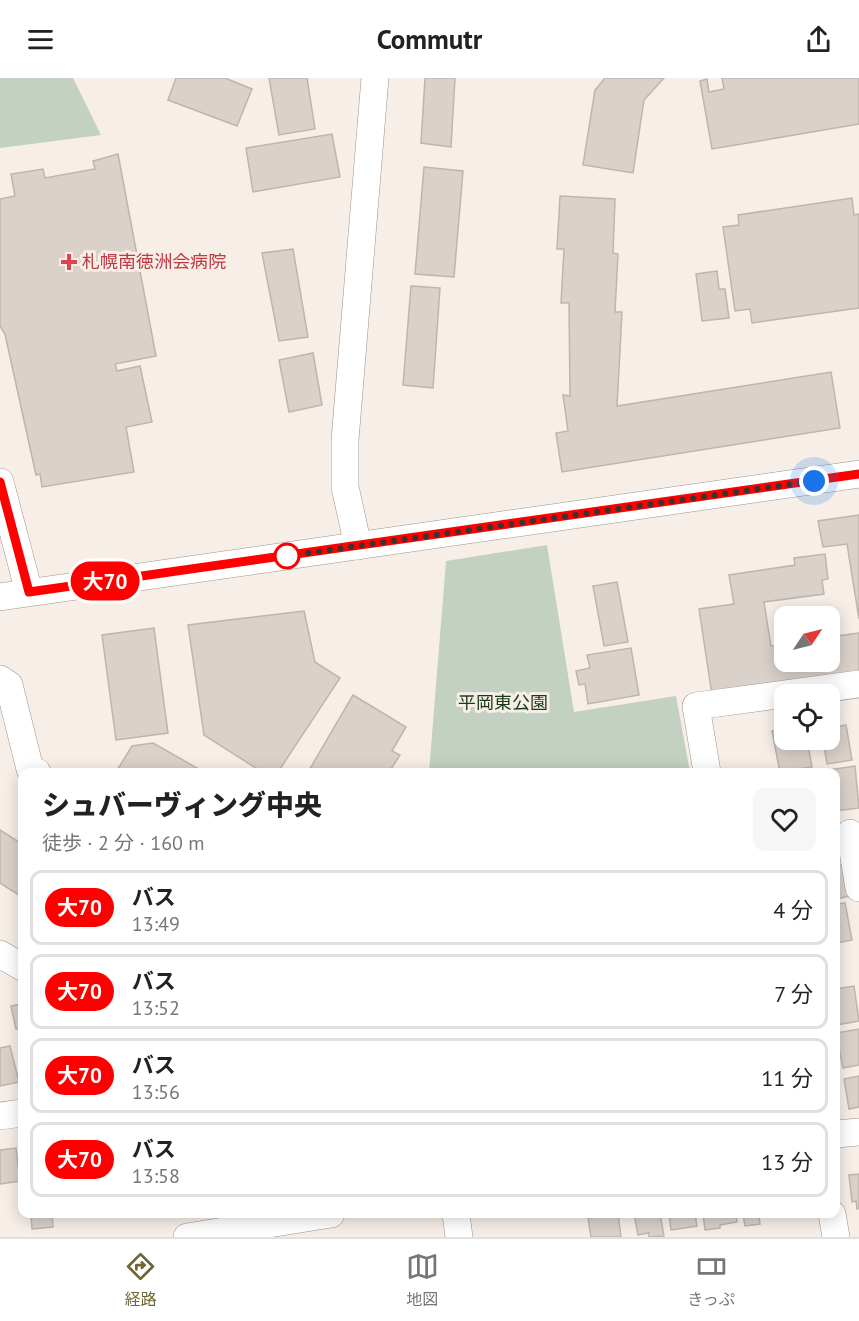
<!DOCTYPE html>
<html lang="ja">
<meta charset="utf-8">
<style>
:root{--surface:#fff;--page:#f6f6f6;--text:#222;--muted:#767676;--line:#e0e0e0;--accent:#706734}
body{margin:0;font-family:"PT Sans","Noto Sans JP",sans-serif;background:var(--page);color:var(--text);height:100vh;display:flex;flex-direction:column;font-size:22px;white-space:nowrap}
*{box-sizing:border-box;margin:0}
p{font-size:20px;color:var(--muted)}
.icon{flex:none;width:33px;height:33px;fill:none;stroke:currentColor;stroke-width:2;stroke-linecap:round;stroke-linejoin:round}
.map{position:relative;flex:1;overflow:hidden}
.drawer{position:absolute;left:18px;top:690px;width:822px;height:450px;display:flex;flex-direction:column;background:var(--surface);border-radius:12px;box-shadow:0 3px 15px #0003}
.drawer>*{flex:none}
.badge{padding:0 12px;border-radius:20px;font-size:21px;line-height:39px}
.needle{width:39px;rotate:55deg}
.fabs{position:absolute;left:774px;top:528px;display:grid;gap:12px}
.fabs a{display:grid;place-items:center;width:66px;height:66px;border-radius:12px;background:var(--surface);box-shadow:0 3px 15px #0003;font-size:30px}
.you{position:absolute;width:30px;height:30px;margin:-15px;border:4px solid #fff;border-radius:50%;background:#1a73e8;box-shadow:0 0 0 9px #1a73e833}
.map>.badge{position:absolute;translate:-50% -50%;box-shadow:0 0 0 3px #fff}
.round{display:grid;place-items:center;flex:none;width:63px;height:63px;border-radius:12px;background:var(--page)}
.summary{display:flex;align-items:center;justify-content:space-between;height:102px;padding:0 24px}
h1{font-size:28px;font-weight:800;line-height:45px}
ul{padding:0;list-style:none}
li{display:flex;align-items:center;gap:18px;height:75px;margin:0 12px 9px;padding:0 12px;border:3px solid var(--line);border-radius:12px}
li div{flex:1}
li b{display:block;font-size:22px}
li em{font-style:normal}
li .badge{min-width:66px;font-weight:700;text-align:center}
header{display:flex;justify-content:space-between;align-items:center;height:78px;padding:0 24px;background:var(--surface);font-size:27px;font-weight:800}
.tabs{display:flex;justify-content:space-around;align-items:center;height:84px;border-top:2px solid var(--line);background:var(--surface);font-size:16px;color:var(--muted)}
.tabs a{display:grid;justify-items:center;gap:3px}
.tabs .selected{color:var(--accent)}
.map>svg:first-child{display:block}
.green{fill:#c2d1c1}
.building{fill:#dad1ca;stroke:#beb5ae;stroke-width:1.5}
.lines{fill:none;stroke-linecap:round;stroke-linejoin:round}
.minor-casing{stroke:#9d948e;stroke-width:28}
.minor{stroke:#fff;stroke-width:27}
.line-casing{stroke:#fff;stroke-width:14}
.line{stroke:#f00;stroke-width:9}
.walk{stroke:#383431;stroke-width:6;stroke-dasharray:0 10.8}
.health-dot{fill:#e0444e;stroke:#f7eee7;stroke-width:2}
.stop-dot{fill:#fff;stroke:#f00;stroke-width:3}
.labels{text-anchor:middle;stroke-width:6;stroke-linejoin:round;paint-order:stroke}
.health-label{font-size:18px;fill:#be3a42;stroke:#f7eee7;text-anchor:start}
.park-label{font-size:18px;fill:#163b18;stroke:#f7eee7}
</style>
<header><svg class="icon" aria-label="menu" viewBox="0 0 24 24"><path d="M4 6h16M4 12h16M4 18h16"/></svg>Commutr<svg class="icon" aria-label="share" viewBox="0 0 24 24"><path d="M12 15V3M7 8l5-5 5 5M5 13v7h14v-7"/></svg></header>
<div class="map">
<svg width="859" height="1159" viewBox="0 0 859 1159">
<rect width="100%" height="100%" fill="#f7eee7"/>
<!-- green -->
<g class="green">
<polygon points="0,0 73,0 101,57 0,70"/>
<polygon points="547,467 574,634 676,618 690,694 429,694 446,483"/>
</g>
<!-- building -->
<g class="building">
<polygon points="176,0 225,0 252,11 237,48 168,22"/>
<polygon points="269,0 307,0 315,51 279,57"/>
<polygon points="425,0 455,0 451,69 421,65"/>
<polygon points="605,0 664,0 644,22 633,95 583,87 595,12"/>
<polygon points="722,0 859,0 859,46 712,71 700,3 707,1 709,14 724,11"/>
<polygon points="332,56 340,99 253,114 246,70"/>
<polygon points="118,76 156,278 115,286 117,293 140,288 152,344 126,349 134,394 42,409 40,396 36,397 5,256 0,248 0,121 15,118 11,96 43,91 45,100 95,91 93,83"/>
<polygon points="424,89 463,93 454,199 415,196"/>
<polygon points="560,118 615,121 613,175 618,176 615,234 622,234 617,328 831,294 840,350 562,394 556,355 568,353 563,317 570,318 569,225 561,225 564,171 557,171"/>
<polygon points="852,120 854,137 859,136 859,230 752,245 750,231 735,233 723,149 739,147 738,137"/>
<polygon points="293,171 308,259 279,263 262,175"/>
<polygon points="717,193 719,211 725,211 729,240 702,243 696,196"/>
<polygon points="411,208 440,210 433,310 403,307"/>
<polygon points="313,275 322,327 289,334 279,282"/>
<polygon points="859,437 859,541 847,466 823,469 818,443"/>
<polygon points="825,476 828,501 822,502 824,516 764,524 771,568 784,566 784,584 830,584 830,559 859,555 859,595 712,617 699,531 734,526 729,497 795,487 794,480"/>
<polygon points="617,504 628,564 604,568 593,508"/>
<polygon points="304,533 315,584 340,600 278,694 262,694 204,657 188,547"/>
<polygon points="154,550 168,655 116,662 102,557"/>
<polygon points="631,570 639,617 588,626 585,606 579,607 576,593 590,590 587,577"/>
<polygon points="353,617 406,649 392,673 400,677 389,694 308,694"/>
<polygon points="846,647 852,682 827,686 823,662 830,662 830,650"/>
<polygon points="784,651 784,662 807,662 812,689 780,694 772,653"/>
<polygon points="153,665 204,694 116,694 132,668"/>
<polygon points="855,688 859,730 836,733 836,694 829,694 829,692"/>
<polygon points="0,752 22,766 22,819 0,805"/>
<polygon points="845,786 850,818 836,821 836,787"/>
<polygon points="845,825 852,862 836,865 836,826"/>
<polygon points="854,908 859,943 836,947 836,911"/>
<polygon points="22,926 22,950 16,951 11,928"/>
<polygon points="859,951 859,987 843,990 836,955"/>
<polygon points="10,968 19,1004 0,1008 0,970"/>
<polygon points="859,998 859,1029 849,1031 844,1001"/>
<polygon points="16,1070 20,1103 0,1106 0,1072"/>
<polygon points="859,1096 859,1130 857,1131 856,1123 852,1124 849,1097"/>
<polygon points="31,1136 52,1136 53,1149 32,1151"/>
<polygon points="618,1136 621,1159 591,1159 588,1140"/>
<polygon points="634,1136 660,1136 664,1158 649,1159 649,1155 638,1157"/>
<polygon points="669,1136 695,1136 697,1148 671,1152"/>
<polygon points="703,1136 736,1136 737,1144 720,1147 720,1150 705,1152"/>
<polygon points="743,1136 775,1136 775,1137 759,1139 760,1146 745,1148"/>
</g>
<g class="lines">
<defs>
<g id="minor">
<polyline points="0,404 29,514"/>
<polyline points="358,468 345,409 345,362 375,0"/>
<polyline points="0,519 859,396"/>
<polyline points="0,601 9,607 30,691 37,694"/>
<polyline points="707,694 696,628 859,606"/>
<polyline points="850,755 859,810"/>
<polyline points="0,876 22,889"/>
<polyline points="0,1038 22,1035"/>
<polyline points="836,1056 859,1054"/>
<polyline points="456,1136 459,1159"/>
<polyline points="832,1136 836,1159"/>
<polyline points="187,1159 331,1136"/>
</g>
</defs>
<!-- minor casing -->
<use href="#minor" class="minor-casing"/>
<!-- minor -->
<use href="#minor" class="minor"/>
</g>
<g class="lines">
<defs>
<polyline id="line" points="0,404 29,514 859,396"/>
</defs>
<!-- line casing -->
<use href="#line" class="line-casing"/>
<!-- line -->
<use href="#line" class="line"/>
<!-- walk -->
<polyline class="walk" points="287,478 814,403"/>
</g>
<!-- markers -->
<path class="health-dot" d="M66 175h6v6h6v6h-6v6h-6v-6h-6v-6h6z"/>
<circle class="stop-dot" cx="287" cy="478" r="12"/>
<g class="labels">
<!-- health labels -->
<g class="health-label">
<text x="82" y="190">札幌南徳洲会病院</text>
</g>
<!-- park labels -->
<g class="park-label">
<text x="503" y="631">平岡東公園</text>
</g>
</g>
</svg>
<div class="fabs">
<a><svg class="needle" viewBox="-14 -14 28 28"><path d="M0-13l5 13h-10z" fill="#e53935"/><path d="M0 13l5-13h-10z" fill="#767676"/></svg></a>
<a><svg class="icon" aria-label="locate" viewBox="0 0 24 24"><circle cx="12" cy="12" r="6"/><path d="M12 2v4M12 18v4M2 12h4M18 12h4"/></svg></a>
</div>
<div class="you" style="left:814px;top:403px"></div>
<b class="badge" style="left:105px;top:503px;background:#f00;color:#fff">大70</b>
<section class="drawer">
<div class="summary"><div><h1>シュバーヴィング中央</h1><p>徒歩 · 2 分 · 160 m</p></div><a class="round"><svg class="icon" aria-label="heart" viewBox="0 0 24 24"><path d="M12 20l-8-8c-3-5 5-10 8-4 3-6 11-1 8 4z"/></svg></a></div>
<ul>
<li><span class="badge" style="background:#f00;color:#fff">大70</span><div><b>バス</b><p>13:49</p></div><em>4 分</em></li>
<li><span class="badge" style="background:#f00;color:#fff">大70</span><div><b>バス</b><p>13:52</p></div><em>7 分</em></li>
<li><span class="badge" style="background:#f00;color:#fff">大70</span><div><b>バス</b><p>13:56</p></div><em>11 分</em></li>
<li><span class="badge" style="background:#f00;color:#fff">大70</span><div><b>バス</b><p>13:58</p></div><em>13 分</em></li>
</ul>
</section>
</div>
<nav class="tabs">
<a class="selected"><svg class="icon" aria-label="directions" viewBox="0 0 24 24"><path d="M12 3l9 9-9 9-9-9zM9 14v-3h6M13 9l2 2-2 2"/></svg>経路</a>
<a><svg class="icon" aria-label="map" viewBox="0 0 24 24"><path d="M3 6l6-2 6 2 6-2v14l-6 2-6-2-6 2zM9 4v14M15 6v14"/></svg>地図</a>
<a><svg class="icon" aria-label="tickets" viewBox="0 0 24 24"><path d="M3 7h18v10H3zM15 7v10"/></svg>きっぷ</a>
</nav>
